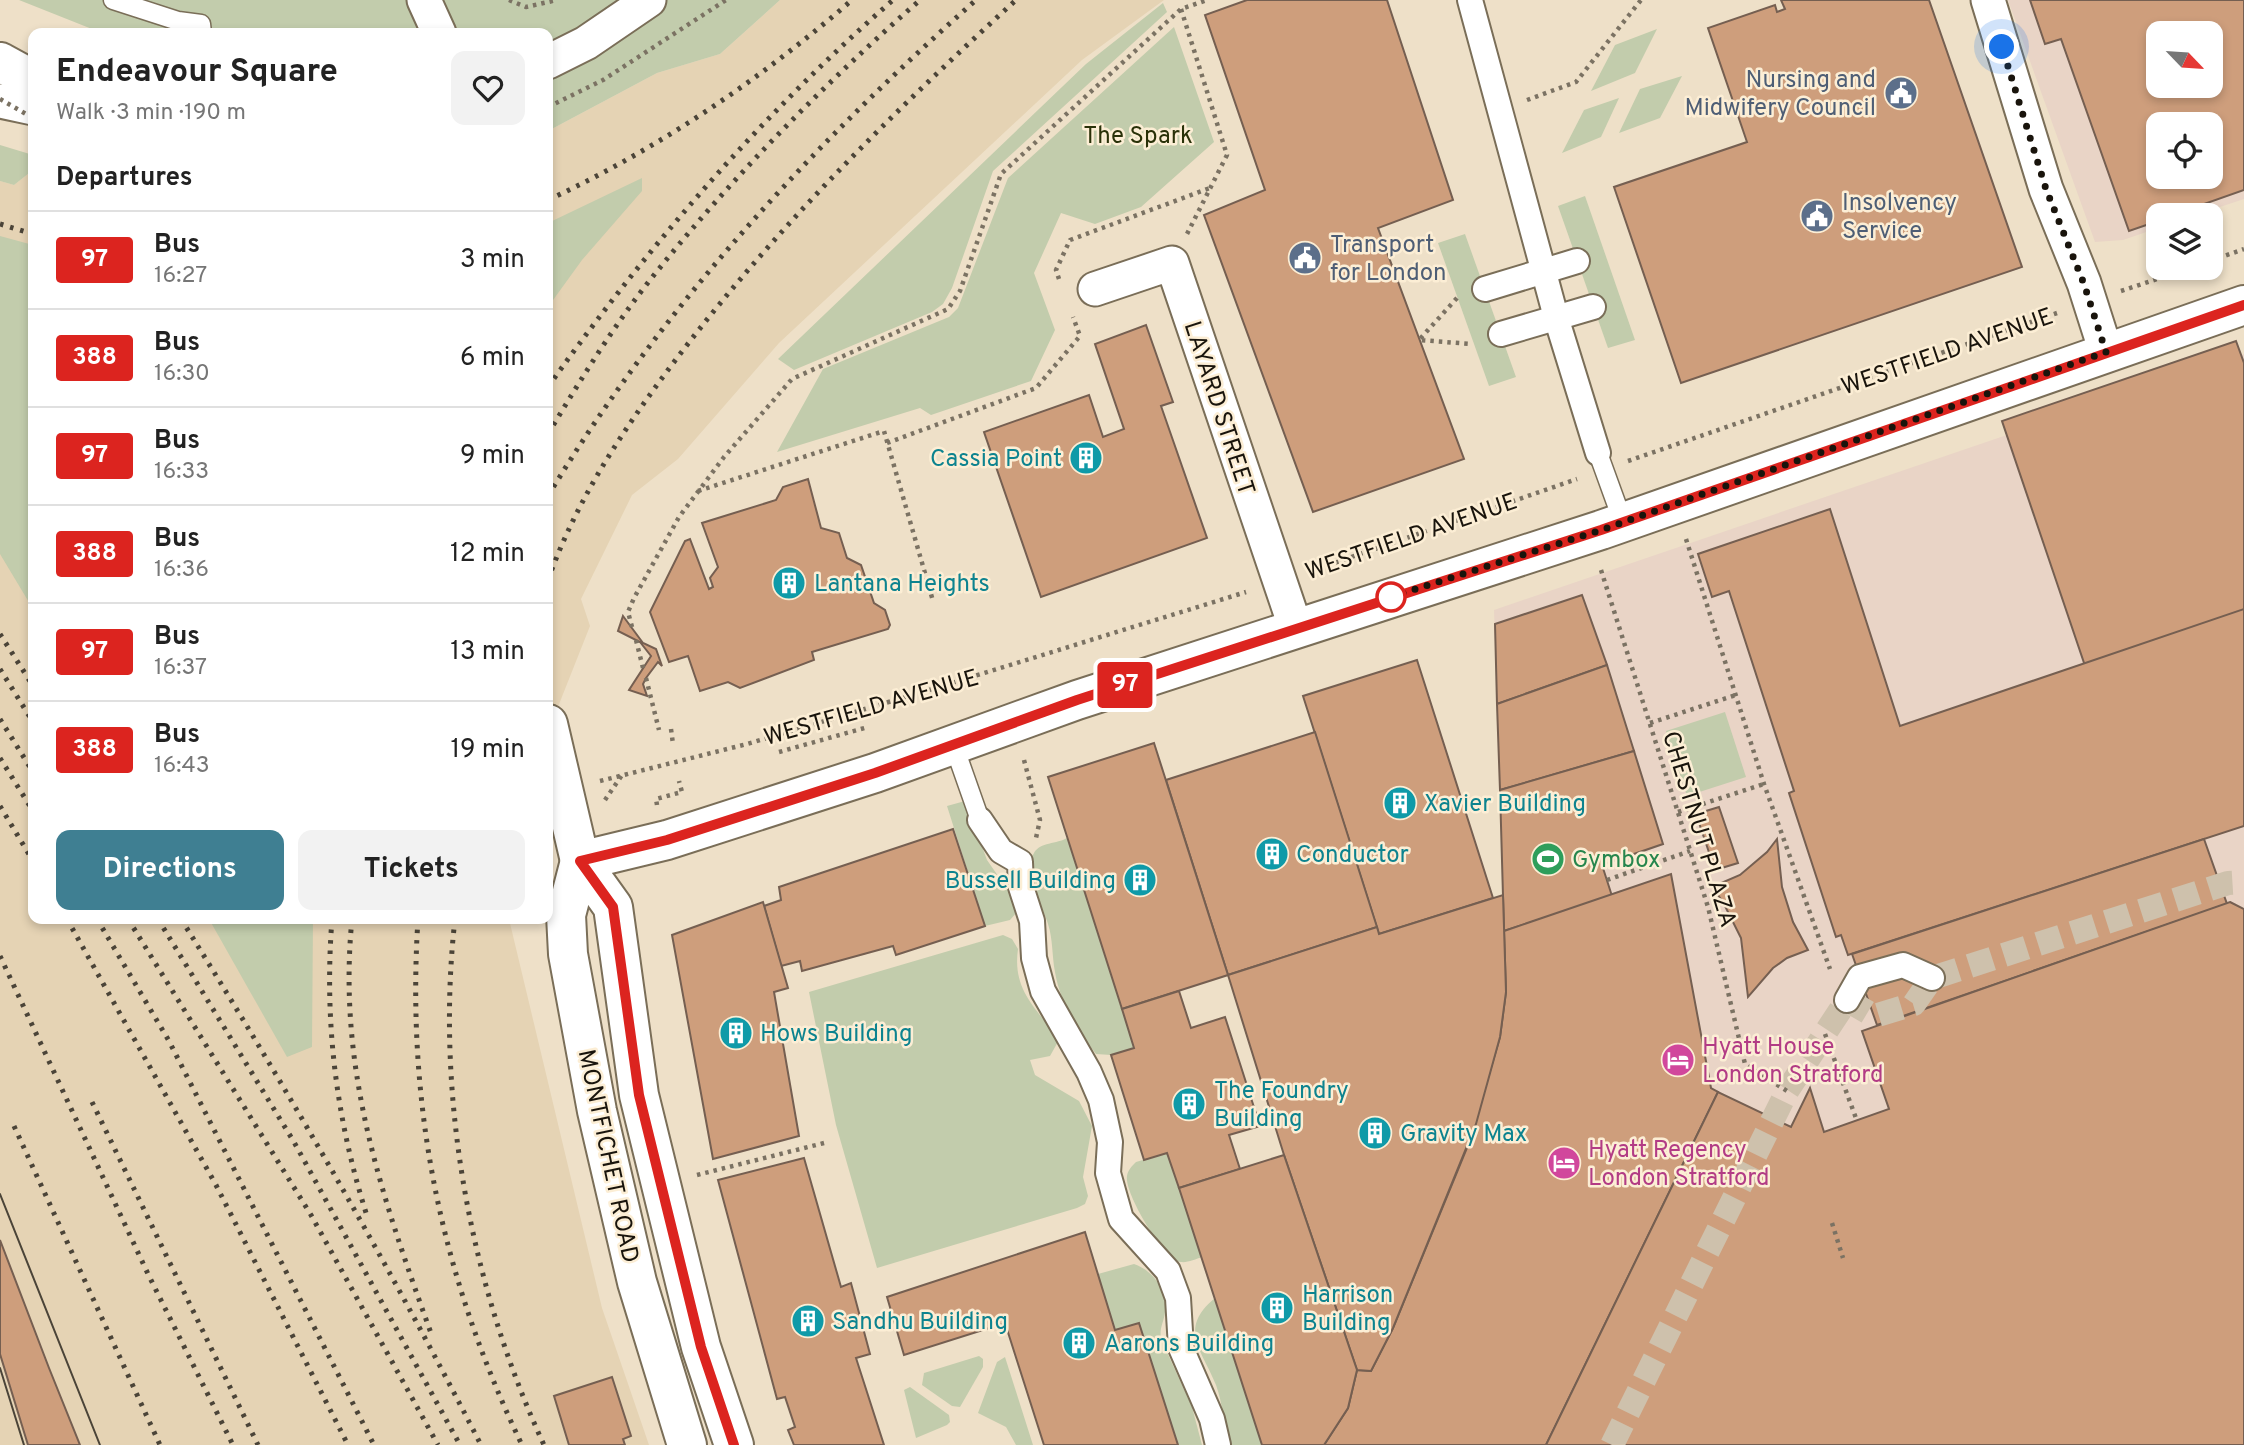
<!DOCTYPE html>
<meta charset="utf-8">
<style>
:root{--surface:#fff;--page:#f2f2f2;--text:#222;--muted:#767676;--line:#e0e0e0;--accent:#3f7f92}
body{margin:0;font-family:Overpass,sans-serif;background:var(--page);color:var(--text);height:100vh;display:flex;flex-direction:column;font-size:26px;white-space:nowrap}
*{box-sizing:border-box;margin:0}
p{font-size:23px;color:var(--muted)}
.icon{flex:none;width:38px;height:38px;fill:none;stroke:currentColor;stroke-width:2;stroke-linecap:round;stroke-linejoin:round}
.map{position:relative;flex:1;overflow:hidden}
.details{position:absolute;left:28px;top:28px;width:525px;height:896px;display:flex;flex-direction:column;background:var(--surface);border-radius:14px;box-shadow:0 4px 10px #0003}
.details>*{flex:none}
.badge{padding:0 14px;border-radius:5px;font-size:24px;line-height:46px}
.needle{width:46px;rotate:115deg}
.buttons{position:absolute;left:2146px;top:21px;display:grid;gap:14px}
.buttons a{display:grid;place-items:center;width:77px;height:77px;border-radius:14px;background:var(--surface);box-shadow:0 4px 10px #0003;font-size:35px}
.you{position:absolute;width:35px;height:35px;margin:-18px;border:5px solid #fff;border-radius:50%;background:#1a73e8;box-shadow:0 0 0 10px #1a73e833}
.map>.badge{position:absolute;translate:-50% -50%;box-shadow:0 0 0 4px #fff}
h2{padding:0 28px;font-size:26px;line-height:63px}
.round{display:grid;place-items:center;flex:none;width:74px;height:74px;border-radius:14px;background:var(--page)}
.summary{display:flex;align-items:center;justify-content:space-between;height:119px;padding:0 28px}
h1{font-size:33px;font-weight:700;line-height:52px}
.action{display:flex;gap:14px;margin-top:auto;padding:14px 28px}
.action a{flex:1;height:80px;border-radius:14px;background:var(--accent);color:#fff;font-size:28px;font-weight:700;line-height:80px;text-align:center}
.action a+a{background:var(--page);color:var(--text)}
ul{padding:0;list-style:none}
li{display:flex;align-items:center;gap:21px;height:98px;padding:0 28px;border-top:2px solid var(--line)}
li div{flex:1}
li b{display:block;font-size:26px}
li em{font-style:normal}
li .badge{min-width:77px;font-weight:700;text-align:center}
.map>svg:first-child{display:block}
.commercial{fill:#e9d4c6;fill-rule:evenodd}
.built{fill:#e5d3b4}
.green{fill:#c2ccac}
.building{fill:#ce9e7c;stroke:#755f51;stroke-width:2;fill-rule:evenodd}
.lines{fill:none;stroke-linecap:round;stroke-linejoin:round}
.pedestrian-tunnel{stroke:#cec1ac;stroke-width:24;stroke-dasharray:24 12;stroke-linecap:butt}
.service-casing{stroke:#7a6e58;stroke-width:21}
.pedestrian-casing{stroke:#7a6e58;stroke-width:28}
.minor-casing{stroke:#7a6e58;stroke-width:37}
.tertiary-casing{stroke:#7a6e58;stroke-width:42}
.path{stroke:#7b7263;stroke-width:4.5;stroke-dasharray:3.5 5;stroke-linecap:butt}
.service{stroke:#fff;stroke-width:18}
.pedestrian{stroke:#fff;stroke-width:24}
.minor{stroke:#fff;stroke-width:33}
.tertiary{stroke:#fff;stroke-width:38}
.tram{stroke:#4b4438;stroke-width:2}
.rail{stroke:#4b4438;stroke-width:5;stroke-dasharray:3.5 7;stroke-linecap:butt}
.path-bridge{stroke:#7b7263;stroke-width:4.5;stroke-dasharray:3.5 5;stroke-linecap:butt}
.line-casing{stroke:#fff;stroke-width:16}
.line{stroke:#dc241f;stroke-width:10}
.walk{stroke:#19140c;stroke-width:7;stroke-dasharray:0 12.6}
.stop-dot{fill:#fff;stroke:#dc241f;stroke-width:3.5}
.labels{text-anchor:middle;stroke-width:5;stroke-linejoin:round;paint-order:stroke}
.service-label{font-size:24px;fill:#4e5e75;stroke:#fceed5;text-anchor:start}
.park-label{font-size:24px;fill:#293108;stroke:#fceed5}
.street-label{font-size:24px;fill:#19140c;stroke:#fceed5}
.culture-label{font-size:24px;fill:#0d838f;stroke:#fceed5;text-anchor:start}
.leisure-label{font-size:24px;fill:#27864d;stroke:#fceed5;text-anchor:start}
.hotel-label{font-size:24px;fill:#b23c85;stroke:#fceed5;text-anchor:start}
</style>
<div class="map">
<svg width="2244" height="1445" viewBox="0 0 2244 1445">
<rect width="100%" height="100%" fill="#eee0c8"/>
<!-- commercial -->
<g class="commercial">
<path d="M2008 0H2244V199L2196 215H2158V228L2123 240 2095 242ZM2158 33H2210V86H2158ZM2158 124H2210V177H2158Z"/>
<polygon points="2244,354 2244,1445 1324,1445 1409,1292 1469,1143 1506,992 1494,610"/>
</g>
<!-- built -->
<g class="built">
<polygon points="780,0 1164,0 1082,60 779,343 678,459 632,495 581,599 590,626 548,732 548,131 657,73 720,54"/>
<polygon points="33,170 33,919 509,919 602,1308 649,1445 0,1445 0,181 14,185"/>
</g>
<!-- green -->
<g class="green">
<polygon points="19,0 780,0 720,54 657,73 548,131 548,33 102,33"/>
<polygon points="1163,3 1167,12 993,171 952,288 943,304 932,312 794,370 778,359 1086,64"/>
<polygon points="1174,27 1214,142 1141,207 1095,224 1061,213 1034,273 1055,330 1031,381 931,415 920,408 777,452 823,369 949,317 958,308 1008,178"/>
<polygon points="1657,29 1635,73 1591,91 1615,45"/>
<polygon points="1682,76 1660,118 1619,133 1640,89"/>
<polygon points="1619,98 1601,137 1562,153 1584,110"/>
<polygon points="0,145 33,155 33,170 14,185 0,181"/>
<polygon points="642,178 642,191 582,260 548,307 548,223"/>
<polygon points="1585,196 1635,340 1608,348 1558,206"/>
<polygon points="1465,234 1516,377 1489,386 1438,243"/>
<polygon points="0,236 33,245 33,609 0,554"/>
<polygon points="1725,712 1746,777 1687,796 1666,731"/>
<polygon points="965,801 987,860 1014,899 1017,912 1010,920 985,926 947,806"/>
<path d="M1067 838 1134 1048 1111 1055 1096 1054C1077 1030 1060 1002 1055 972 1052 957 1053 939 1048 924 1042 902 1020 876 1034 853 1040 842 1057 844 1067 838Z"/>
<polygon points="209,919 313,919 312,1047 287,1057"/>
<path d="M1003 935 1012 939 1018 949C1012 991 1037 1008 1059 1040L1050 1056 1030 1060 1035 1075 1079 1101 1092 1126 1083 1177 1088 1196 1085 1204 1077 1208 877 1268 836 1125 809 992Z"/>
<path d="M1167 1153 1202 1257C1196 1259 1187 1263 1181 1262 1164 1260 1124 1193 1127 1176 1128 1170 1132 1166 1136 1162Z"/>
<path d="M1134 1264C1154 1271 1167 1290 1165 1312 1164 1322 1159 1328 1161 1339L1192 1407 1202 1445H1178L1139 1324 1115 1330 1098 1274Z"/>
<path d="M1215 1298 1262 1445H1228C1224 1426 1223 1404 1216 1385 1203 1351 1177 1329 1215 1298Z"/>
<polygon points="979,1356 983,1359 983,1367 960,1407 952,1406 922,1385 924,1373"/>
<polygon points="1005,1357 1033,1445 1016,1445 1006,1427 978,1413 997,1362"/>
<polygon points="910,1387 949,1415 950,1422 947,1425 916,1438 904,1390"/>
</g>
<!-- building -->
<g class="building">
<polygon points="1247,0 1387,0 1453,200 1378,228 1464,459 1313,512 1204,215 1265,190 1205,15"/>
<polygon points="1781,0 1929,0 2022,267 1681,383 1614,187 1747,142 1708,28 1775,5 1777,12 1785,9"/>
<path d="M2030 0H2244V190L2173 215H2158V221L2129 231 2061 39 2045 44ZM2158 33H2210V86H2158ZM2158 124H2210V177H2158Z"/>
<polygon points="1146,325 1173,402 1161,406 1207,538 1041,597 984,432 1089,395 1103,437 1124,429 1095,344"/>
<polygon points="2236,341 2244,363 2244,797 2141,831 2002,421"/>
<polygon points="808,479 821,528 839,533 847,558 861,565 874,603 885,610 890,625 888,629 812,652 814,660 740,688 728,682 700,691 688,656 669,662 650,612 685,541 690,539 709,589 713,587 710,578 718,567 702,523 776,500 783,487"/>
<polygon points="1830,509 1900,726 2244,609 2244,826 1848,955 1841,935 1836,937 1789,793 1794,791 1729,591 1712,597 1698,554"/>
<polygon points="1582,595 1607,665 1497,704 1495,624"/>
<polygon points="623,616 643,643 656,649 662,666 658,662 646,678 643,684 647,696 629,690 651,656 640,642 618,631"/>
<polygon points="1417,660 1493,898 1379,934 1303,696"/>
<polygon points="1607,665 1634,751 1500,790 1497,704"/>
<polygon points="1315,732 1377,927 1228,975 1166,780"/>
<polygon points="1154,743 1228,975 1122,1009 1048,777"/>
<polygon points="1634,751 1663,844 1602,865 1612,896 1504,931 1500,790"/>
<polygon points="1719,807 1738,863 1715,870 1696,814"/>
<polygon points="953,829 985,926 896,955 893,946 802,971 800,961 781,966 764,906 781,900 779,887"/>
<polygon points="1777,839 1782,887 1793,922 1808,950 1787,958 1773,968 1748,997 1741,938 1723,902 1712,887 1740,875 1767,852"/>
<polygon points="2204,839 2227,904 1877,1025 1852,954"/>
<polygon points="1671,874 1711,1088 1718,1092 1546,1445 1324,1445 1348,1408 1357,1370 1371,1371 1393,1328 1469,1143 1500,1037 1506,992 1504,931"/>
<polygon points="1503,895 1506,992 1500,1037 1476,1124 1393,1328 1371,1371 1357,1370 1284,1155 1228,975 1377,927 1379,934"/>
<polygon points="763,902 788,988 774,992 799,1136 713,1159 672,935"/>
<polygon points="2230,902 2244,909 2244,1445 1546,1445 1718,1092 1791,1127 1810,1088 1824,1132 1889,1109 1862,1031"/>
<polygon points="1179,991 1191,1028 1225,1017 1260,1126 1229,1135 1240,1169 1179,1188 1167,1153 1144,1160 1111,1055 1134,1048 1122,1009"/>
<polygon points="1284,1155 1357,1370 1348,1408 1324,1445 1262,1445 1179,1188"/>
<polygon points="804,1158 841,1287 851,1283 870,1354 856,1358 884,1445 794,1445 788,1430 795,1427 785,1397 777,1399 718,1180"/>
<polygon points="1085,1232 1115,1330 1139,1323 1178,1445 1044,1445 1005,1323 904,1355 887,1297"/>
<polygon points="0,1240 49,1368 80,1445 28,1445 0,1354"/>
<polygon points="612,1377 631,1436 623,1439 625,1445 569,1445 554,1396"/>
</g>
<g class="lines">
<!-- pedestrian-tunnel -->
<polyline class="pedestrian-tunnel" points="1612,1445 1787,1091 1847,1000 1874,1016 1914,1004 1932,978 2228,883 2244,882"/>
<defs>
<g id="service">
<polyline points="113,0 178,21 201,24 202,33"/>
<polyline points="1598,453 1623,522"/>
<polyline points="954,746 980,820"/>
</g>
<g id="pedestrian">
<polyline points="1470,0 1556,317 1598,453"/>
<polyline points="1485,289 1577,261"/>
<polyline points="1501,334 1593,307"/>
<polyline points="980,820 1001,851 1020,862 1021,887 1032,921 1034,958 1043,991 1089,1072 1101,1100 1110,1142 1108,1173 1121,1219 1168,1271 1178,1298 1181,1348 1212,1419 1218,1445"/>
<polyline points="1847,1000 1860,977 1903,965 1932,978"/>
</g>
<g id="minor">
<polyline points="424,0 439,33"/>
<polyline points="1988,0 2046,189 2084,283 2106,352"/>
<polyline points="548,62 586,43 649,0"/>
<polyline points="0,101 33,108"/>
<polyline points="1095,289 1172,263 1296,629"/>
</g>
<g id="tertiary">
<polyline points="0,62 33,80"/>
<polyline points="548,724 580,861 613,907 639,1095 701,1347 734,1445"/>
<polyline points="580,861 667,840 875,773 1077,700 1601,530 2244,305"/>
<polyline points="580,861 566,915 568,954 597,1111 637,1282 687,1445"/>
</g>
</defs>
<!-- service casing -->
<use href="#service" class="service-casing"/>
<!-- pedestrian casing -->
<use href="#pedestrian" class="pedestrian-casing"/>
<!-- minor casing -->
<use href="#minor" class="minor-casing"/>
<!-- tertiary casing -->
<use href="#tertiary" class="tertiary-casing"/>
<!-- path -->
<g class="path">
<polyline points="509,0 526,7 557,0"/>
<polyline points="1181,9 1227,155 1187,234"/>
<polyline points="1527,100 1576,82 1641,0"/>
<polyline points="548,107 603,80 726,0"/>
<polyline points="2210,261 2244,249"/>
<polyline points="1059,279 1056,270 1070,240 1210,188"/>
<polyline points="2121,291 2190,268"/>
<polyline points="1457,298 1419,340 1472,344"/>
<polyline points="887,443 1036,388 1080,336 1073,317"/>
<polyline points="1628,461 2057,313"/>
<polyline points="698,491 884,431 933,601"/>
<polyline points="1686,539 1764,784 1830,969"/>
<polyline points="1601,570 1708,907 1745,1064 1787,1091"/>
<polyline points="1311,571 1577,479"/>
<polyline points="632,627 628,612 634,598 679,517 724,457 792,379 948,309 960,291 1001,174 1181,9 1207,0"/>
<polyline points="636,640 643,668"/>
<polyline points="646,678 659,730"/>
<polyline points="1650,723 1736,695"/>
<polyline points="671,729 673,744"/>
<polyline points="779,752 868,727"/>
<polyline points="1024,760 1040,820 1036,838"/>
<polyline points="600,781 747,744 939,687 1246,592"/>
<polyline points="605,800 622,775"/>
<polyline points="657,805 656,799 682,792 679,781"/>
<polyline points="1678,812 1764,784"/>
<polyline points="1607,880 1690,851"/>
<polyline points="1825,1034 1857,1121"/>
<polyline points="697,1175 828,1142"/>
<polyline points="1832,1223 1843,1258"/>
</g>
<!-- service -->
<use href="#service" class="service"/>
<!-- pedestrian -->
<use href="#pedestrian" class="pedestrian"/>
<!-- minor -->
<use href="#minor" class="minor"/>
<!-- tertiary -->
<use href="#tertiary" class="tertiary"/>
<!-- tram -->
<g class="tram">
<polyline points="0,1194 100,1445"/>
<polyline points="0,1368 24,1445"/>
</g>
<!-- rail -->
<g class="rail">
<path d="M548 200C658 149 761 79 852 0"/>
<polyline points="0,224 33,234"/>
<path d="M548 387C648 246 762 114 893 0"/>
<path d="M548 434C581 379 614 325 654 275 733 176 825 83 920 0"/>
<path d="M548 496C661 308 812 145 976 0"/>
<path d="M548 580C576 501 621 433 671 366 772 231 892 113 1016 0"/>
<polyline points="0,634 33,686"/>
<polyline points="0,669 33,722"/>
<polyline points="0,719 33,772"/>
<polyline points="0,758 33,811"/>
<polyline points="0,806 33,861"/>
<polyline points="67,919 216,1185 348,1445"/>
<polyline points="97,919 169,1041 374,1445"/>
<polyline points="128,919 311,1215 438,1445"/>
<polyline points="158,919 294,1142 460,1445"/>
<path d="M181 919C288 1090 389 1265 481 1445"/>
<path d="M332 919C324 1022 336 1120 368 1219"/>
<path d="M352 919C337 1069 382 1197 432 1336"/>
<path d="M418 919C406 1106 441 1276 522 1445"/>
<path d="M455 919C435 1095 470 1285 544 1445"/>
<polyline points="0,956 148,1274 233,1445"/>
<polyline points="92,1102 258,1445"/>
<polyline points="14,1126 160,1445"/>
</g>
<!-- path-bridge -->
<polyline class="path-bridge" points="0,99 33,118"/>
</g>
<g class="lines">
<defs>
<polyline id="line" points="734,1445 701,1347 639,1095 613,907 580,861 667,840 875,773 1077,700 1601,530 2244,305"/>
</defs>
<!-- line casing -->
<use href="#line" class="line-casing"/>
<!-- line -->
<use href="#line" class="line"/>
<!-- walk -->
<polyline class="walk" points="1391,597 1601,530 2106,352 2084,284 2046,189 2002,47"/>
</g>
<!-- icons -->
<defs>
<symbol id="civic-disc" viewBox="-11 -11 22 22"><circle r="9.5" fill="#5c6f8a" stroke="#fceed5"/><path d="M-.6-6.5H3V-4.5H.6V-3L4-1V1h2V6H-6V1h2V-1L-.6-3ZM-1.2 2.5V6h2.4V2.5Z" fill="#fff"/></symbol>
<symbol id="building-disc" viewBox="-11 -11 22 22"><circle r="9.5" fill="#0f9aa8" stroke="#fceed5"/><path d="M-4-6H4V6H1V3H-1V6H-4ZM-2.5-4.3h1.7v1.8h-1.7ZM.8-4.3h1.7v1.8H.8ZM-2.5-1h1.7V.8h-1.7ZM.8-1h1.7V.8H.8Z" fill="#fff"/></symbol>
<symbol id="stadium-disc" viewBox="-11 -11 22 22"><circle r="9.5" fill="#2e9e5b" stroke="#fceed5"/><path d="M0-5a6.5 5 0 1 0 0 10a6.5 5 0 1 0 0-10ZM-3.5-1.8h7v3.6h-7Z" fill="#fff"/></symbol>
<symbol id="hotel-disc" viewBox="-11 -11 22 22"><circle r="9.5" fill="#d1479c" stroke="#fceed5"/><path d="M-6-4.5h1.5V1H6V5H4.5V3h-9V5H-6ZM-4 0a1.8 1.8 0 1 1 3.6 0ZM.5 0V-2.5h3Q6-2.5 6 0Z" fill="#fff"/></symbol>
</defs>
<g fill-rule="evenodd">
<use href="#civic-disc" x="1882" y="74" width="38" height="38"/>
<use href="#civic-disc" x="1798" y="197" width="38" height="38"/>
<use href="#civic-disc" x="1286" y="239" width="38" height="38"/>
<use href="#building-disc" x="1067" y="439" width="38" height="38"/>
<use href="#building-disc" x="770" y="564" width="38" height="38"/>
<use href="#building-disc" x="1381" y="784" width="38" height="38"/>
<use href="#building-disc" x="1253" y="835" width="38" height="38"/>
<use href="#stadium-disc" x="1529" y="840" width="38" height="38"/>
<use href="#building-disc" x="1121" y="861" width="38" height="38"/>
<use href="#building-disc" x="717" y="1014" width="38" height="38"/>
<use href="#hotel-disc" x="1659" y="1041" width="38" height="38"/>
<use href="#building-disc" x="1170" y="1085" width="38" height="38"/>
<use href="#building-disc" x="1356" y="1114" width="38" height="38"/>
<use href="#hotel-disc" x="1545" y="1144" width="38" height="38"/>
<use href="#building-disc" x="1258" y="1289" width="38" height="38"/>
<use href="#building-disc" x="789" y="1302" width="38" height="38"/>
<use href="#building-disc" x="1060" y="1324" width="38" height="38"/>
</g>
<!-- markers -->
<circle class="stop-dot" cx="1391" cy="597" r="14"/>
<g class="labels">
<!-- service labels -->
<g class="service-label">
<text x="1876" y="87" text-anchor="end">Nursing and<tspan x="1876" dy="28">Midwifery Council</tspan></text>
<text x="1842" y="210">Insolvency<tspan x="1842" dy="28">Service</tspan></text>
<text x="1330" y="252">Transport<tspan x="1330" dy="28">for London</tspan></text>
</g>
<!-- park labels -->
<g class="park-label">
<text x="1138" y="143">The Spark</text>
</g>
<!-- street labels -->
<g class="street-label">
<text transform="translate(1947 351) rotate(-19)" y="8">WESTFIELD AVENUE</text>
<text transform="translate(1220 408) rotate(72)" y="8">LAYARD STREET</text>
<text transform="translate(1411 536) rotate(-19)" y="8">WESTFIELD AVENUE</text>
<text transform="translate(871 707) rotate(-16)" y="8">WESTFIELD AVENUE</text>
<text transform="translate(1700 829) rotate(73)" y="8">CHESTNUT PLAZA</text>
<text transform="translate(609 1156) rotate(78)" y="8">MONTFICHET ROAD</text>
</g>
<!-- culture labels -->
<g class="culture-label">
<text x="1062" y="466" text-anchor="end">Cassia Point</text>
<text x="814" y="591">Lantana Heights</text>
<text x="1424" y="811">Xavier Building</text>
<text x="1296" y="862">Conductor</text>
<text x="1116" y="888" text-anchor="end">Bussell Building</text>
<text x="760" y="1041">Hows Building</text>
<text x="1214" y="1098">The Foundry<tspan x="1214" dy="28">Building</tspan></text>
<text x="1400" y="1141">Gravity Max</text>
<text x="1302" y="1302">Harrison<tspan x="1302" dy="28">Building</tspan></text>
<text x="832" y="1329">Sandhu Building</text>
<text x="1104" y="1351">Aarons Building</text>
</g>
<!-- leisure labels -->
<g class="leisure-label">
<text x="1572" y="867">Gymbox</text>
</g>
<!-- hotel labels -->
<g class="hotel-label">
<text x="1702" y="1054">Hyatt House<tspan x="1702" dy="28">London Stratford</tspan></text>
<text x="1588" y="1157">Hyatt Regency<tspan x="1588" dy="28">London Stratford</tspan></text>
</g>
</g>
</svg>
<div class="buttons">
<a><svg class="needle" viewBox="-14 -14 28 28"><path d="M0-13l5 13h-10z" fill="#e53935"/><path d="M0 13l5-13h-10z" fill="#767676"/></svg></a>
<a><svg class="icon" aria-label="locate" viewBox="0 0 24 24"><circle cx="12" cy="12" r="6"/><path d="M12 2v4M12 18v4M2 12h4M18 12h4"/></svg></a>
<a><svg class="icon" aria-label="layers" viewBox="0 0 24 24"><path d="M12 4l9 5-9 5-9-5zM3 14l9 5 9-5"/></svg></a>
</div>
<div class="you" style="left:2002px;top:47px"></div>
<b class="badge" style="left:1125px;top:685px;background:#dc241f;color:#fff">97</b>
<section class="details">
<div class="summary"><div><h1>Endeavour Square</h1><p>Walk · 3 min · 190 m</p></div><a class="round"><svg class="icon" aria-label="heart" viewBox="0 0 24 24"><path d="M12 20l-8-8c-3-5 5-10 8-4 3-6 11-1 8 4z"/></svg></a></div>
<h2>Departures</h2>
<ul>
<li><span class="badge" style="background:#dc241f;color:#fff">97</span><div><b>Bus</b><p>16:27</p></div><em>3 min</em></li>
<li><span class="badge" style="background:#dc241f;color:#fff">388</span><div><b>Bus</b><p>16:30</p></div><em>6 min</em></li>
<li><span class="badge" style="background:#dc241f;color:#fff">97</span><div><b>Bus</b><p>16:33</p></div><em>9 min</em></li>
<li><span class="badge" style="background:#dc241f;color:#fff">388</span><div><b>Bus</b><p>16:36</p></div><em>12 min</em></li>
<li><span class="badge" style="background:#dc241f;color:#fff">97</span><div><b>Bus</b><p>16:37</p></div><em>13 min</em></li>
<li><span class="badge" style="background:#dc241f;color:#fff">388</span><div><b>Bus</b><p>16:43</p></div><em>19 min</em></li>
</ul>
<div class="action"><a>Directions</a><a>Tickets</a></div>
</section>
</div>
